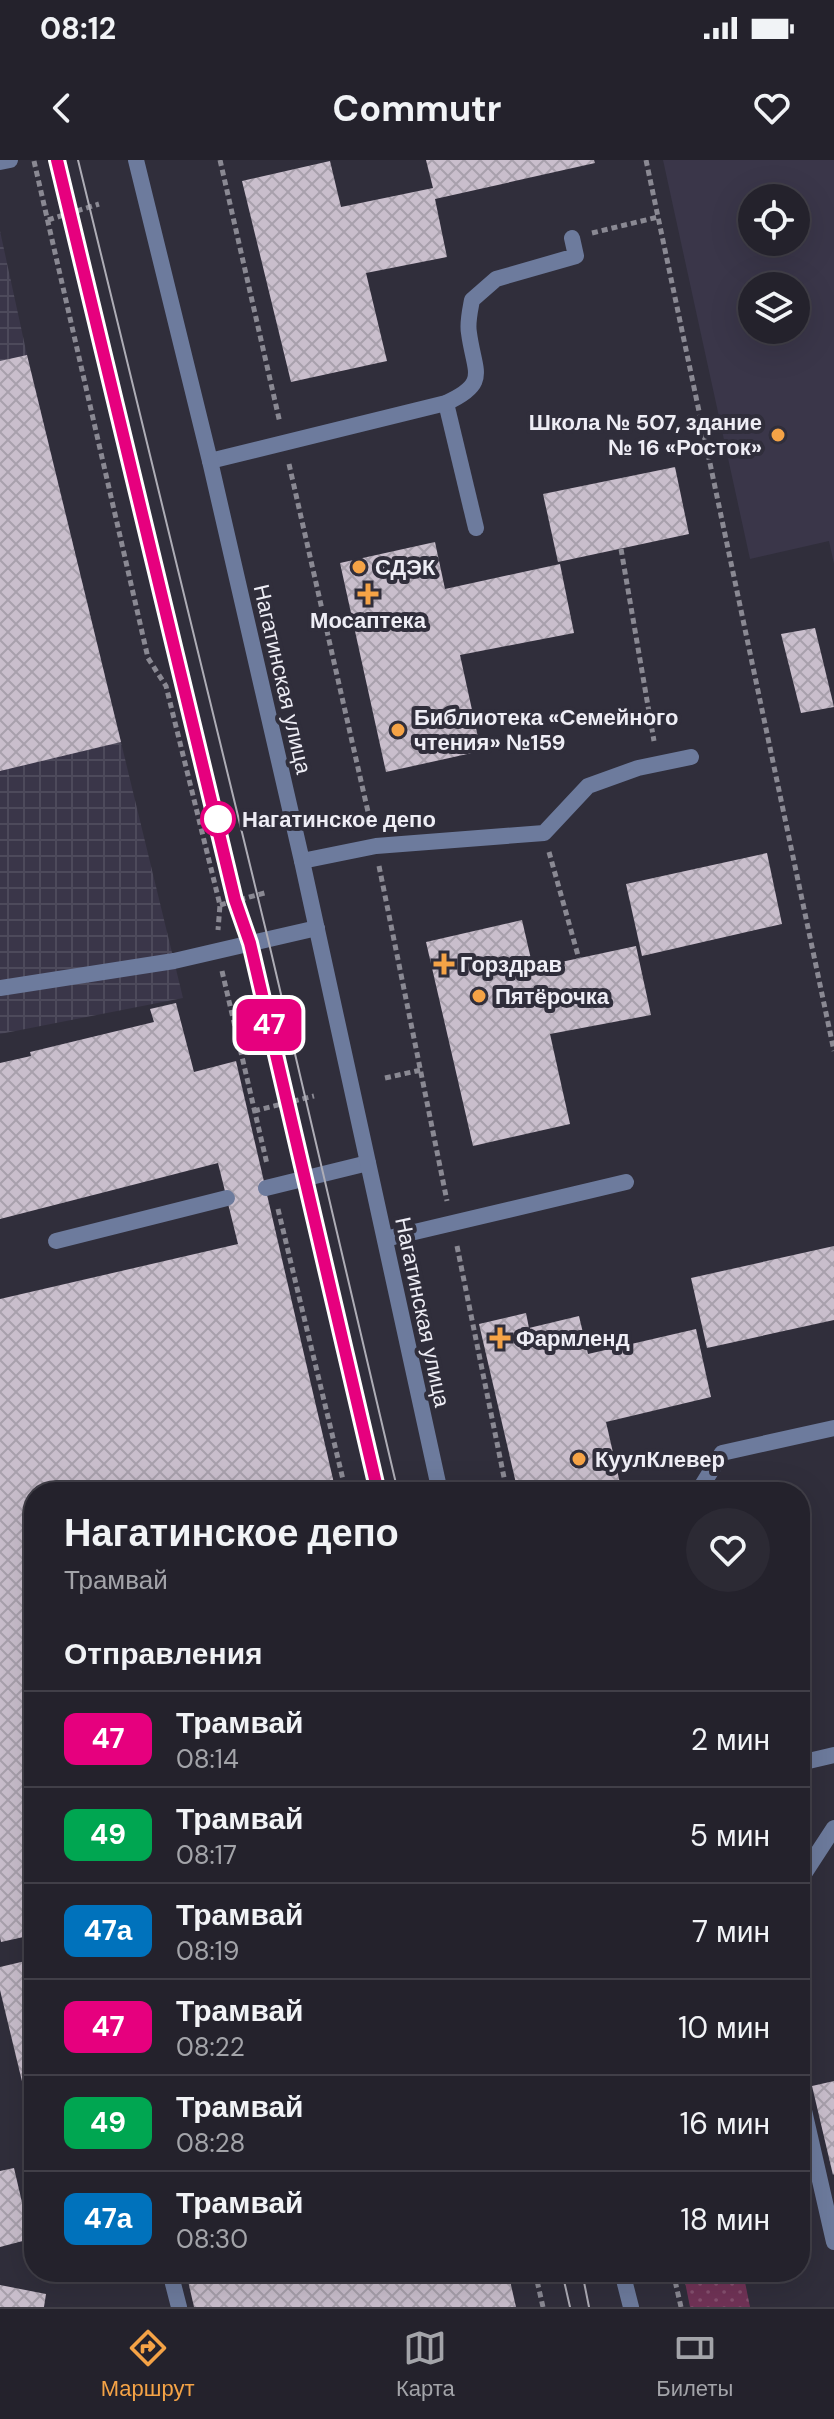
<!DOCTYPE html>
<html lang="ru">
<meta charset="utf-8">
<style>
:root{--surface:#24222c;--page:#2c2a34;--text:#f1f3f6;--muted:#a3a4a9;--line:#413f48;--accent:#f5a346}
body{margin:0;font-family:"DM Sans",sans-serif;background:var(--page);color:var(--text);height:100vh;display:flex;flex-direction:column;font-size:30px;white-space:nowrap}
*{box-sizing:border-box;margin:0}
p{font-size:26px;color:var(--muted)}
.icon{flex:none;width:44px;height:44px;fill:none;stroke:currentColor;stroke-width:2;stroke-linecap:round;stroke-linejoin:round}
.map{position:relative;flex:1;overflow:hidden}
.side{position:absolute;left:24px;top:1322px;width:786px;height:800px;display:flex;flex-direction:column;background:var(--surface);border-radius:32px;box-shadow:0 8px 32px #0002,0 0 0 2px var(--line)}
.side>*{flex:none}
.badge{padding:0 16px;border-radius:12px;font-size:28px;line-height:52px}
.controls{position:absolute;left:738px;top:24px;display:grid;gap:16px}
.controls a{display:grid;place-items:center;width:72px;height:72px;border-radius:50%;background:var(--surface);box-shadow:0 8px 32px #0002,0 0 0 2px var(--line);font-size:40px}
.map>.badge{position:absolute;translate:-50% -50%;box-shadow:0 0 0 4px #fff}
h2{padding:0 40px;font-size:30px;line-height:72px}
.round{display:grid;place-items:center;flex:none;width:84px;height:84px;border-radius:42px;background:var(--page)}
.headline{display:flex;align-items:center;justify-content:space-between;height:136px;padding:0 40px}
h1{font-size:38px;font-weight:700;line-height:60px}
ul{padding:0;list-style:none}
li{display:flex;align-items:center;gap:24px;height:96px;padding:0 40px;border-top:2px solid var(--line)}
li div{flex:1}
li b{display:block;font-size:30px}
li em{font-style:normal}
li .badge{min-width:88px;font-weight:700;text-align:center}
.status{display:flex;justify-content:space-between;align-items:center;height:56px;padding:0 40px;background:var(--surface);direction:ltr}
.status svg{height:22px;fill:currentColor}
header{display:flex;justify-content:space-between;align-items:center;height:104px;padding:0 40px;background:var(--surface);font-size:36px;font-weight:700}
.dock{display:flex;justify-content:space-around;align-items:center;height:112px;border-top:2px solid var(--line);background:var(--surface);font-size:22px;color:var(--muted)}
.dock a{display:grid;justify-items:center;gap:4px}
.dock .current{color:var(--accent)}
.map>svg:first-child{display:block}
.built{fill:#3a3649;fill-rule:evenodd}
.industrial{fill:url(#industrial-grid)}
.grass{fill:url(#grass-dots)}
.building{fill:url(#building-cross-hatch)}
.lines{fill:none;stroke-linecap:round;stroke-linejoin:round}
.path{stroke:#8a8993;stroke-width:5;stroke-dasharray:6 4;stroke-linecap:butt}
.service{stroke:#6d7b9d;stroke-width:16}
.tertiary{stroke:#6d7b9d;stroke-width:16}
.tram{stroke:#aeadb6;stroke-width:2}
.line-casing{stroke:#fff;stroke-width:18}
.line{stroke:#e6007e;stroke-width:12}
.poi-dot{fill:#f5a346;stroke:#302e3b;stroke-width:3}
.stop-dot{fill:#fff;stroke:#e6007e;stroke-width:4}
.labels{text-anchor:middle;stroke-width:8;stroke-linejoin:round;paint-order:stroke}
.poi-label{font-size:22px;font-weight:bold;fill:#eeedf5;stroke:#302e3b;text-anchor:start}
.street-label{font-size:22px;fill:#eeedf5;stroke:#302e3b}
.stop-label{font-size:22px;font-weight:bold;fill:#eeedf5;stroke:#302e3b;text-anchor:start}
</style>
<div class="status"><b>08:12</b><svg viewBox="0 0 49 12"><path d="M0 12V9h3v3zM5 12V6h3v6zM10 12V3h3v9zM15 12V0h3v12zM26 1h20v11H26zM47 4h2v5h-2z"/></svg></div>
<header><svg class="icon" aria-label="back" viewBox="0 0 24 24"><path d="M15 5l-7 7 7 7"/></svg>Commutr<svg class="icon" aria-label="heart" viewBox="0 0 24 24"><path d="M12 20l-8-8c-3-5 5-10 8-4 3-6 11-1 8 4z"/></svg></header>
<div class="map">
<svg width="834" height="2147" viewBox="0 0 834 2147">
<defs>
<pattern id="industrial-grid" width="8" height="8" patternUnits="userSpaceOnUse" patternTransform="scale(2)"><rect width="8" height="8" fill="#3a3649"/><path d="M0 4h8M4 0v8" fill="none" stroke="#4d4a5b"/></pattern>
<pattern id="grass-dots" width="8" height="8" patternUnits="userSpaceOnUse" patternTransform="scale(2)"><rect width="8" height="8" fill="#713357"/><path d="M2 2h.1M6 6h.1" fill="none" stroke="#865170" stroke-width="1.8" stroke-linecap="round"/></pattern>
<pattern id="building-cross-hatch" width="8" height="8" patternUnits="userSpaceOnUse" patternTransform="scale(2)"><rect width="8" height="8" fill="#c9becc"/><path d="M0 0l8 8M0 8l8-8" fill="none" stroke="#a8a0ac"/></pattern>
</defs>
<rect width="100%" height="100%" fill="#302e3b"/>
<!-- built -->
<path class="built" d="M663 0H834V404L829 381 750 399ZM752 38H796V82H752ZM752 126H796V170H752Z"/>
<!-- industrial -->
<polygon class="industrial" points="0,71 27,195 183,838 0,874"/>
<!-- grass -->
<polygon class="grass" points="683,2112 743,2112 750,2147 690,2147"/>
<!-- building -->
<g class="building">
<polygon points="426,0 594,0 595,3 435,39 447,97 366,113 387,201 291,222 242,21 330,1 341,47 433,28"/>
<polygon points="27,195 121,582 0,611 0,201"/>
<polygon points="675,307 689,374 558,402 543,334"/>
<polygon points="435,382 445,429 560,404 574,473 460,495 481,591 386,612 340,403"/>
<polygon points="815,468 834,547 801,553 781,474"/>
<polygon points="767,693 782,764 642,796 626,724"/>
<polygon points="522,760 533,808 636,786 651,855 550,874 570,964 473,986 426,782"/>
<polygon points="176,843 194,912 236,901 336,1332 34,1332 33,1795 28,1776 1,1782 0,1777 0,1139 238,1084 218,1003 0,1059 0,903 31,896 30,892 154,862 150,849"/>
<polygon points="834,1086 834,1160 707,1188 691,1118"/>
<polygon points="526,1153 529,1168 579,1156 588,1194 696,1169 711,1237 606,1262 622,1332 518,1332 479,1164"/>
<polygon points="34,1799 34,1967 33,1967 0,1830 0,1807"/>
<polygon points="834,1921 834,2014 833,2015 812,1926"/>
<polygon points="14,2008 24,2051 32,2050 34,2078 0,2087 0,2011"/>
<polygon points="186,2112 508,2112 516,2147 194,2147"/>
<polygon points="0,2125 46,2134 44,2147 0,2147"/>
</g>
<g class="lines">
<!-- path -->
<g class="path">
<polyline points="220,0 280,263"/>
<polyline points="646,0 834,891"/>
<polyline points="34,1 148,498 166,526 220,745 218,770"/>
<polyline points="48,60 99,44"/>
<polyline points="592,73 658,57"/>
<polyline points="289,304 371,665"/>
<polyline points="621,389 654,581"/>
<polyline points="549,692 579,799"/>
<polyline points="379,706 447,1041"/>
<polyline points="220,745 268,732"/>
<polyline points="222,811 267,1004"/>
<polyline points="385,918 421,910"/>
<polyline points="254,951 314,936"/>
<polyline points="278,1049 346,1332"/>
<polyline points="457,1086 507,1332"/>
<polyline points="535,2112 543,2147"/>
<polyline points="673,2112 681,2147"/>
</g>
<!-- service -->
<g class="service">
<polyline points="0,2 10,0"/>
<polyline points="446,243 476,368"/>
<path d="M210 301 446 243C490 223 474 212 469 173 467 163 470 151 472 140L496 119 576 96 572 78"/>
<polyline points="302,701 376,686 544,673 588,626 638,608 691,597"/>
<polyline points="0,828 174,801 317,768"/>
<polyline points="266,1028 368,1003"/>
<polyline points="385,1079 626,1022"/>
<polyline points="56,1081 227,1038"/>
<polyline points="698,1332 722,1293 834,1268"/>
<polyline points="800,1603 834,1595"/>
<polyline points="800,1720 834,1668"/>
<polyline points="800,1933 834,2082"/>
<polyline points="170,2112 179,2147"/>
</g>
<!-- tertiary -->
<g class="tertiary">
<polyline points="136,0 210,301 302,701 440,1332"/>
<polyline points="622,2112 631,2147"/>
</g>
<!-- tram -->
<g class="tram">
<polyline points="57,0 235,740 250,783 378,1332"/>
<polyline points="78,0 268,779 398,1332"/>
<polyline points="562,2112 570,2147"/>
<polyline points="582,2112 589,2147"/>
</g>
</g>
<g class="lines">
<defs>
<polyline id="line" points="57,0 235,740 250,783 378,1332"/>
</defs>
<!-- line casing -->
<use href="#line" class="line-casing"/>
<!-- line -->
<use href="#line" class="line"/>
</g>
<!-- markers -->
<g class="poi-dot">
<circle cx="778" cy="275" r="8"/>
<circle cx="359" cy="407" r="8"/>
<path d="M364 422h8v8h8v8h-8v8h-8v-8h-8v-8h8z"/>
<circle cx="398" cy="570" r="8"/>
<path d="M440 792h8v8h8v8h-8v8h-8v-8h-8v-8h8z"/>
<circle cx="479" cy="836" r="8"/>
<path d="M496 1166h8v8h8v8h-8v8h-8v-8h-8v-8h8z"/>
<circle cx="579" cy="1299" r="8"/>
</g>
<circle class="stop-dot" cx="218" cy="659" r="16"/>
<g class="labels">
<!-- poi labels -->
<g class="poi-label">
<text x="762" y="270" text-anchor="end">Школа № 507, здание<tspan x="762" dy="25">№ 16 «Росток»</tspan></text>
<text x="375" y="415">СДЭК</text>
<text x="368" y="468" text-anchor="middle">Мосаптека</text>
<text x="414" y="565">Библиотека «Семейного<tspan x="414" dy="25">чтения» №159</tspan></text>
<text x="460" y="812">Горздрав</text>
<text x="495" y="844">Пятёрочка</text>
<text x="516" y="1186">Фармленд</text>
<text x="595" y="1307">КуулКлевер</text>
</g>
<!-- street labels -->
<g class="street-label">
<text transform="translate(283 519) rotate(77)" y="8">Нагатинская улица</text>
<text transform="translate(423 1152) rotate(78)" y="8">Нагатинская улица</text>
</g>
<!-- stop labels -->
<g class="stop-label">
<text x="242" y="667">Нагатинское депо</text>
</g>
</g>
</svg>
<div class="controls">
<a><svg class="icon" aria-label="locate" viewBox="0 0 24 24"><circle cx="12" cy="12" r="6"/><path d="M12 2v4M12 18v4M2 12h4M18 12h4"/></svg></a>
<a><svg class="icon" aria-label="layers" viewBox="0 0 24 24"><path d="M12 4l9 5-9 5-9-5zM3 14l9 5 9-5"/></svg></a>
</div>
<b class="badge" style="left:269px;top:865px;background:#e6007e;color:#fff">47</b>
<section class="side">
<div class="headline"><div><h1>Нагатинское депо</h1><p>Трамвай</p></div><a class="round"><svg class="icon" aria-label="heart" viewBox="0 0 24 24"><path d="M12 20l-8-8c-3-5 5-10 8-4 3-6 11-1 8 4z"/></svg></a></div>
<h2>Отправления</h2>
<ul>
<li><span class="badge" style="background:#e6007e;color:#fff">47</span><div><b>Трамвай</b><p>08:14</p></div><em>2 мин</em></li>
<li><span class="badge" style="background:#00a651;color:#fff">49</span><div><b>Трамвай</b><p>08:17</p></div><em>5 мин</em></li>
<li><span class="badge" style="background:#0072bc;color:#fff">47а</span><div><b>Трамвай</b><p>08:19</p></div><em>7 мин</em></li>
<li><span class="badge" style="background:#e6007e;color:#fff">47</span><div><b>Трамвай</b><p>08:22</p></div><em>10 мин</em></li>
<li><span class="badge" style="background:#00a651;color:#fff">49</span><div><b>Трамвай</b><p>08:28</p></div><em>16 мин</em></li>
<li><span class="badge" style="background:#0072bc;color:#fff">47а</span><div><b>Трамвай</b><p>08:30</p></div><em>18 мин</em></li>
</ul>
</section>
</div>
<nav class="dock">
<a class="current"><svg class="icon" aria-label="directions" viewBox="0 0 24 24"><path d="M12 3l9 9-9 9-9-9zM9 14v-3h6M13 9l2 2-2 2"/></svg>Маршрут</a>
<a><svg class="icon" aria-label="map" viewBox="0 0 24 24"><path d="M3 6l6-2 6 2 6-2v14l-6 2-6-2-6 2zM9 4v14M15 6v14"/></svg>Карта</a>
<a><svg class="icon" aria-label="tickets" viewBox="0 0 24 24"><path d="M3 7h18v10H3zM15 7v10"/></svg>Билеты</a>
</nav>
